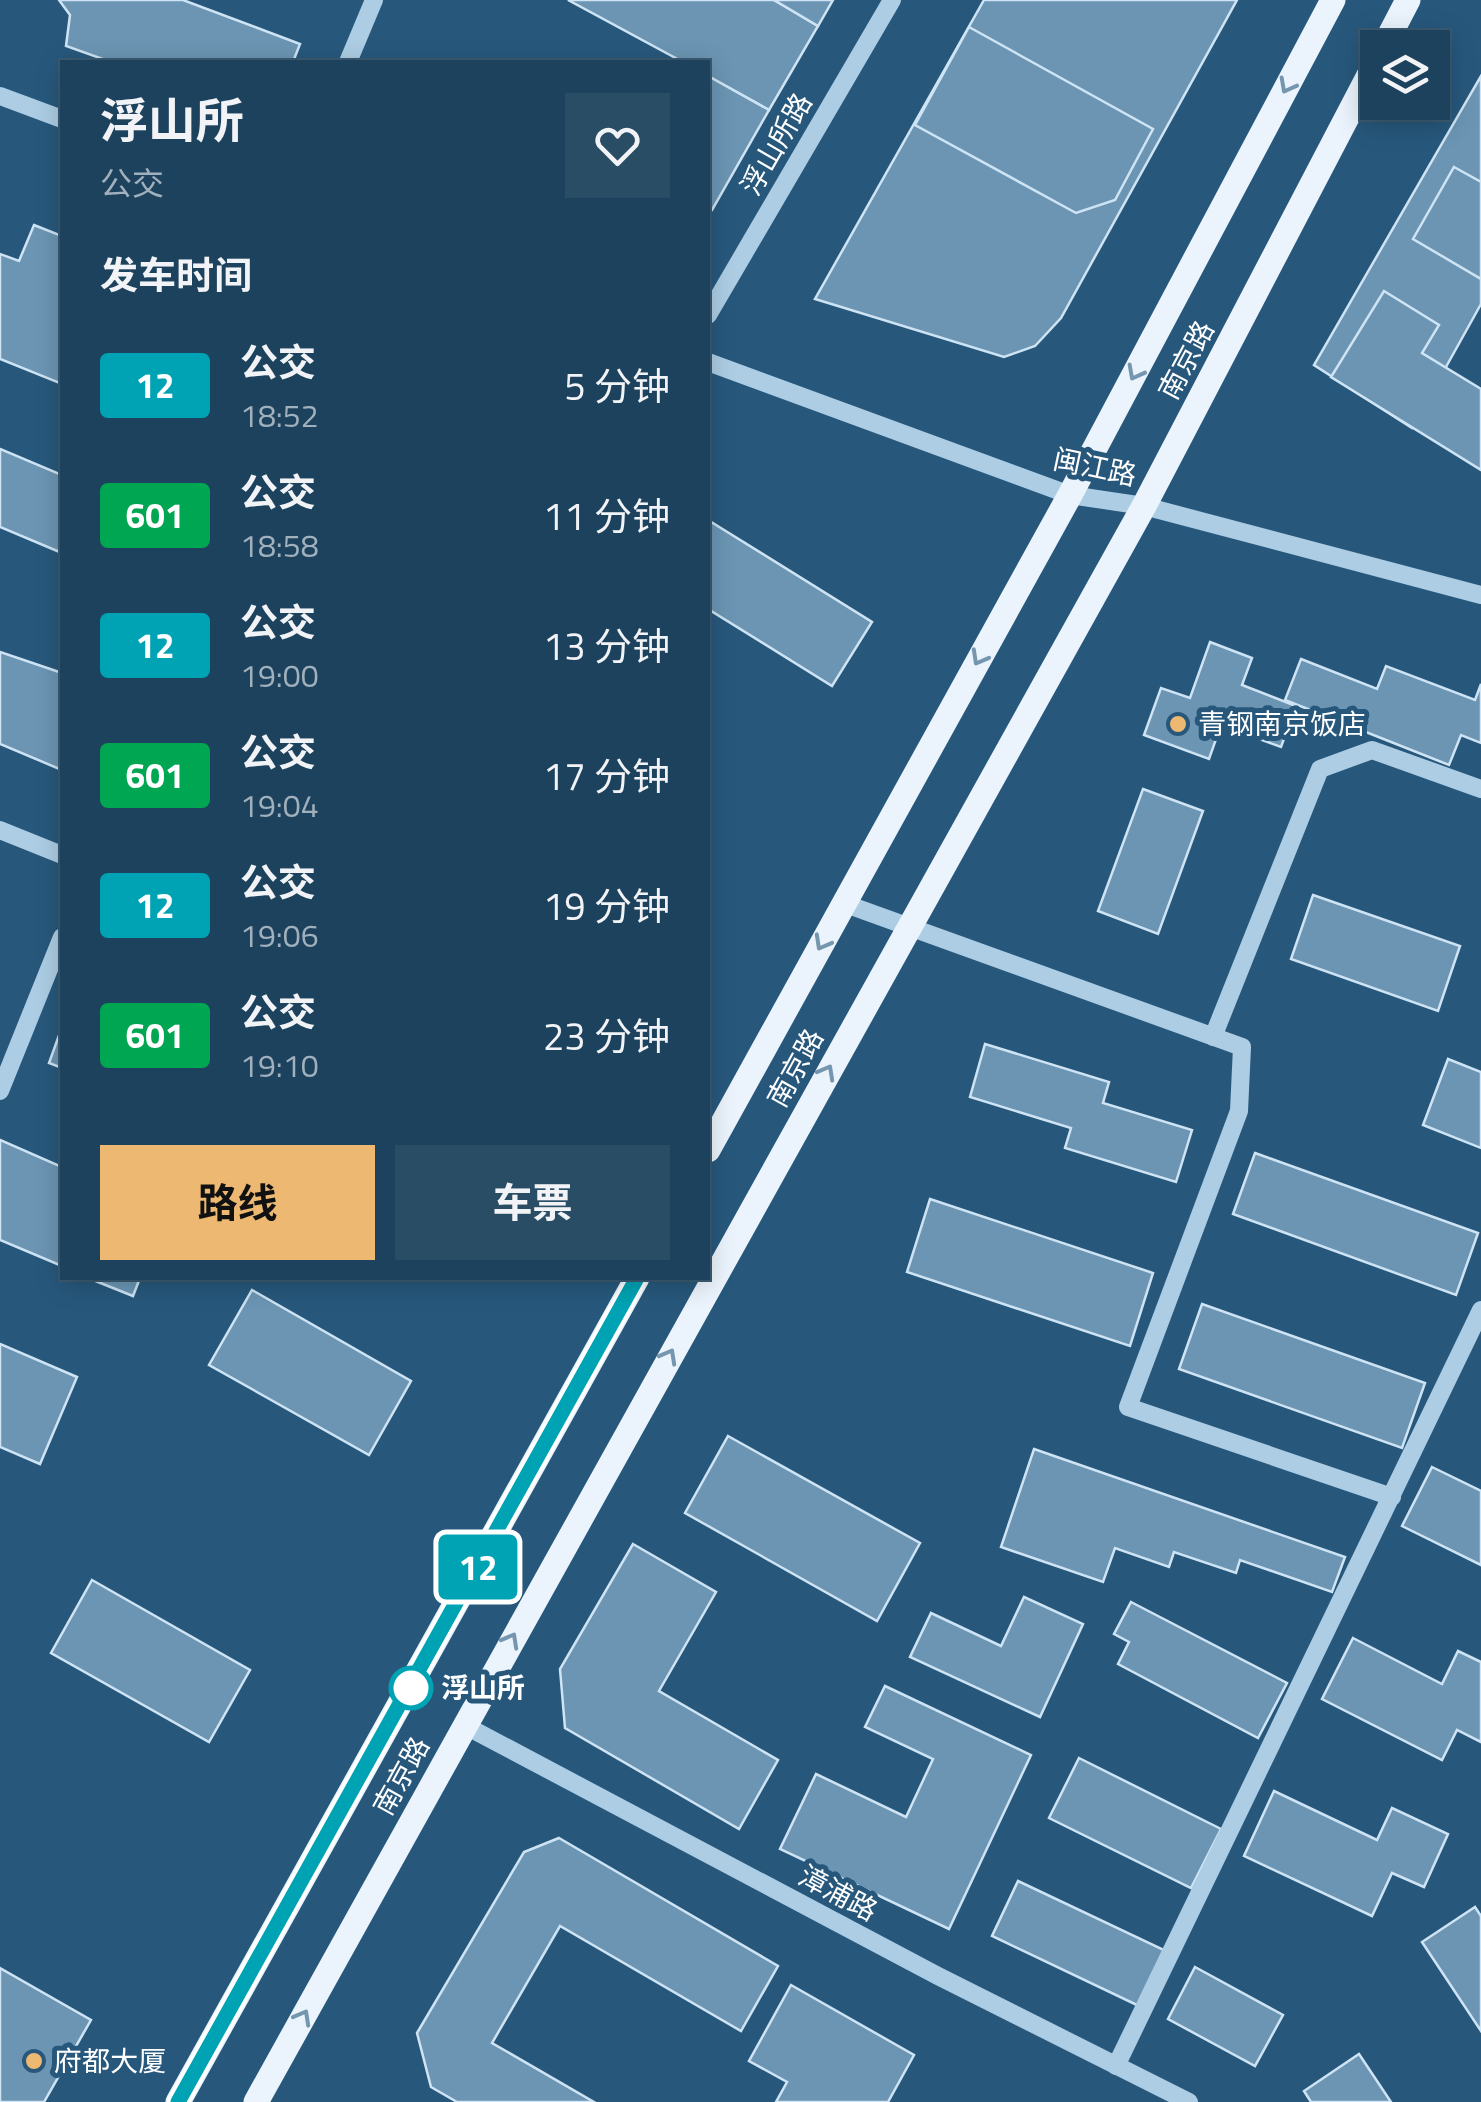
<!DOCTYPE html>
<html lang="zh">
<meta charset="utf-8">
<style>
:root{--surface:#1d425d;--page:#2a4d66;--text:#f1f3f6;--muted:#a0b0bc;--line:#3b5b72;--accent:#ecb872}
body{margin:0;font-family:"Titillium Web","Noto Sans SC",sans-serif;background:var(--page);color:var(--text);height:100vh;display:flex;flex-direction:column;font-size:38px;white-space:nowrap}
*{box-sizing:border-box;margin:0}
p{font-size:32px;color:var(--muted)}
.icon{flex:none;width:55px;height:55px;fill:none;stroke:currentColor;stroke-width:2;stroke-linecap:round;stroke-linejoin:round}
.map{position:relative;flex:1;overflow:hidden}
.panel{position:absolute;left:60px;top:60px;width:650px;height:1220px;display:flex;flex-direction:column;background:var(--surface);border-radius:0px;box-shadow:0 5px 25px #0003,0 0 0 2px var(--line)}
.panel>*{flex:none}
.badge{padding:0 20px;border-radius:8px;font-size:35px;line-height:65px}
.buttons{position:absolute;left:1360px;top:30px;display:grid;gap:20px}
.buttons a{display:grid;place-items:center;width:90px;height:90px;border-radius:0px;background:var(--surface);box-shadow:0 5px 25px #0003,0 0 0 2px var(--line);font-size:50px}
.map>.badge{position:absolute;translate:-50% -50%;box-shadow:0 0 0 5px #fff}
h2{padding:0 40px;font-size:38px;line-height:90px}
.round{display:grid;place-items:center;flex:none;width:105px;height:105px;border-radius:0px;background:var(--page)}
.summary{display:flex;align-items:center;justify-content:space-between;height:170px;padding:0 40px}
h1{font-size:48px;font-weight:700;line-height:75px}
.cta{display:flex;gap:20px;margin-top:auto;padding:20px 40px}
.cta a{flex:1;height:115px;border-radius:0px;background:var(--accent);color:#111;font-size:40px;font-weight:700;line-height:115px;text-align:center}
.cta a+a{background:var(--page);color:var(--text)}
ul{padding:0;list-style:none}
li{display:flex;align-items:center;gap:30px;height:130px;padding:0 40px}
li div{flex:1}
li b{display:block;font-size:38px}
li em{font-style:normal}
li .badge{min-width:110px;font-weight:700;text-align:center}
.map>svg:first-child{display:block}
.building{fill:#6b95b3;stroke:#cee4f4;stroke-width:2.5}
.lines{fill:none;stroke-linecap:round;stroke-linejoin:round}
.minor{stroke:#accde4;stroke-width:18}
.major{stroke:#ebf4fc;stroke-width:25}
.oneway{stroke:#7596af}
.line-casing{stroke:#fff;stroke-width:22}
.line{stroke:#00a3b4;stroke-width:15}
.poi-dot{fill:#ecb872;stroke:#27587c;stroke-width:4}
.stop-dot{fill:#fff;stroke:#00a3b4;stroke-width:5}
.labels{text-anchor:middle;stroke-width:10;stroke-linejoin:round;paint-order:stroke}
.street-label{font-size:28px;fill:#fff;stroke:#27587c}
.poi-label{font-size:28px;fill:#fff;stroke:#27587c;text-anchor:start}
.stop-label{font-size:28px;font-weight:bold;fill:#fff;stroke:#27587c;text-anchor:start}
</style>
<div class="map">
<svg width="1481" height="2102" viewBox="0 0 1481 2102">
<rect width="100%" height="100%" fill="#27587c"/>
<!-- building -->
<g class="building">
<polygon points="59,0 183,0 300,44 293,62 111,62 66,46 70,15"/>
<polygon points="568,0 774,0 818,26 769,110 708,76 708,62 683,62"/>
<polygon points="774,0 833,0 818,26"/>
<polygon points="984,0 1237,0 1061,318 1035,346 1004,357 815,299"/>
<polygon points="969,27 1153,129 1115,200 1076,213 915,125"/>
<polygon points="708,76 769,110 712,210 708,209"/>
<polygon points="1481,76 1481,304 1412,428 1314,365"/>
<polygon points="1454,167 1481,182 1481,279 1413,239"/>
<polygon points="34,225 62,236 62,384 0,359 0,254 19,261"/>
<polygon points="1384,291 1439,325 1422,353 1481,389 1481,470 1331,377"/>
<polygon points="0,449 62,475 62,553 0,527"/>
<polygon points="708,520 872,622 832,686 708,609"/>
<polygon points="1210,642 1252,658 1242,685 1296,706 1281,747 1221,725 1209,759 1144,735 1161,688 1190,698"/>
<polygon points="0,652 62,673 62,770 0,744"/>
<polygon points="1301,659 1377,689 1386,666 1475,700 1481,684 1481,743 1461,735 1449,765 1285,700"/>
<polygon points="1143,789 1203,811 1158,934 1098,911"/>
<polygon points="1313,895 1460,946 1438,1011 1291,959"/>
<polygon points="62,1027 62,1068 49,1063"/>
<polygon points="985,1044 1109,1082 1103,1103 1192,1130 1176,1182 1065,1148 1071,1128 970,1097"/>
<polygon points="1448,1059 1481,1072 1481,1148 1423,1125"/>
<polygon points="0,1140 62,1167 62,1266 0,1240"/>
<polygon points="1255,1153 1478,1233 1456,1295 1233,1214"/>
<polygon points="930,1199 1153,1273 1130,1346 907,1272"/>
<polygon points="88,1278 140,1278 133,1296"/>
<polygon points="252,1290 411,1381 369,1455 209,1365"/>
<polygon points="1202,1304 1425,1383 1402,1448 1179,1369"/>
<polygon points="0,1344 77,1377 40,1464 0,1447"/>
<polygon points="728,1436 920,1543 877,1621 685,1513"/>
<polygon points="1034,1449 1345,1557 1332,1592 1240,1560 1236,1573 1174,1552 1169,1567 1115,1548 1103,1582 1001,1547"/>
<polygon points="1432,1467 1481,1491 1481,1565 1402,1526"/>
<polygon points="633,1544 716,1592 659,1691 778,1760 739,1829 565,1728 560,1669"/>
<polygon points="92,1580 250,1670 209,1742 51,1653"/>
<polygon points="1024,1597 1083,1624 1040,1717 910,1657 931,1613 1001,1646"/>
<polygon points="1131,1602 1287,1683 1258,1738 1118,1664 1129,1642 1114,1634"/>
<polygon points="1353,1638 1442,1684 1458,1651 1481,1662 1481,1742 1457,1730 1442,1760 1322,1699"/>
<polygon points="885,1686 1031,1755 949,1929 780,1849 816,1774 906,1817 933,1759 865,1727"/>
<polygon points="1079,1758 1221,1829 1191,1888 1049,1818"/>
<polygon points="1274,1791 1377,1840 1392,1808 1448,1834 1424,1887 1392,1873 1372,1916 1244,1856"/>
<polygon points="559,1838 778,1966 741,2031 560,1926 492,2043 594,2102 457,2102 431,2087 417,2033 524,1852"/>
<polygon points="1018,1881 1164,1950 1139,2006 992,1936"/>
<polygon points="1475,1907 1481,1916 1481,2031 1422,1942"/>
<polygon points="1195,1967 1283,2015 1255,2066 1168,2019"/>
<polygon points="0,1968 91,2020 44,2102 0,2102"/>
<polygon points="791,1985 914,2055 888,2102 776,2102 787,2082 749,2061"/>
<polygon points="1359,2054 1391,2102 1311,2102 1304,2091"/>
</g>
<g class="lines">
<!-- minor -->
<g class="minor">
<polyline points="348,62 374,0"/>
<polyline points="0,96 62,119"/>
<polyline points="708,315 892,0"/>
<polyline points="708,362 1070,495 1144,506 1481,595"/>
<polyline points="0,830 62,855"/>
<polyline points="843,903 1242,1047 1239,1111 1128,1407 1392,1497"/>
<polyline points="1213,1037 1320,769 1372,750 1481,789"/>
<polyline points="0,1091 62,937"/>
<polyline points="464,1725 938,1976 1189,2102"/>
<polyline points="1116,2066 1481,1310"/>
</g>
<!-- major -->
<g class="major">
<polyline points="1383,48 1408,0"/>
<polyline points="708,1150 1070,495 1333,0"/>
<polyline points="178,2102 637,1278"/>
<polyline points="256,2102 1144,506 1378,58"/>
</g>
</g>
<!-- one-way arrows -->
<defs><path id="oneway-chevron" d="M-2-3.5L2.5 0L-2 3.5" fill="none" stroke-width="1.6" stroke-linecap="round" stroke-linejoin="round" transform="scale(2.5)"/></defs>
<g class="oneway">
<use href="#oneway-chevron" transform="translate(1287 86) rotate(118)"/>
<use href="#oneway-chevron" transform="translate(1135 373) rotate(118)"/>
<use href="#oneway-chevron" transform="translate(979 658) rotate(119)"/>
<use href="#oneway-chevron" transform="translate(822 943) rotate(119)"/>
<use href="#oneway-chevron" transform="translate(827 1072) rotate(-61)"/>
<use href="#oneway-chevron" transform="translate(669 1356) rotate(-61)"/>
<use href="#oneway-chevron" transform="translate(511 1640) rotate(-61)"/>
<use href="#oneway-chevron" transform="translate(303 2017) rotate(-61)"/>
</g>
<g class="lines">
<defs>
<polyline id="line" points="178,2102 637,1278"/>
</defs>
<!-- line casing -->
<use href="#line" class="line-casing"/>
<!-- line -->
<use href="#line" class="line"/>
</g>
<!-- markers -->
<g class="poi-dot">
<circle cx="1178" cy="724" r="10"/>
<circle cx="34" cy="2061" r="10"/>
</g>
<circle class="stop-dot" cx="411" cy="1688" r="20"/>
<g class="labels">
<!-- street labels -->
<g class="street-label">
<text transform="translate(776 144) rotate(-60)" y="10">浮山所路</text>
<text transform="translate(1186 360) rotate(-62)" y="10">南京路</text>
<text transform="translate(1095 467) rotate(12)" y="10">闽江路</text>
<text transform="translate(795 1068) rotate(-61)" y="10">南京路</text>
<text transform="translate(401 1776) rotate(-61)" y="10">南京路</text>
<text transform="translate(838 1893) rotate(28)" y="10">漳浦路</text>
</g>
<!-- poi labels -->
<g class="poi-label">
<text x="1198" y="734">青钢南京饭店</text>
<text x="54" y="2071">府都大厦</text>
</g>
<!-- stop labels -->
<g class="stop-label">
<text x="441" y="1698">浮山所</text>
</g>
</g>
</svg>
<div class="buttons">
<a><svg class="icon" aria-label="layers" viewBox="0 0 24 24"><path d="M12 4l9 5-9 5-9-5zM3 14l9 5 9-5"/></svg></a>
</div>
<b class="badge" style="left:478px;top:1567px;background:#00a3b4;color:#fff">12</b>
<section class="panel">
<div class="summary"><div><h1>浮山所</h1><p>公交</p></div><a class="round"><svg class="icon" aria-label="heart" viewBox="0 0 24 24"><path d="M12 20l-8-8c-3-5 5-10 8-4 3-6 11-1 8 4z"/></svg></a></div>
<h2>发车时间</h2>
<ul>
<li><span class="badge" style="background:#00a3b4;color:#fff">12</span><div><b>公交</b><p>18:52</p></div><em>5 分钟</em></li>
<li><span class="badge" style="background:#00a651;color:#fff">601</span><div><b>公交</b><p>18:58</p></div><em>11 分钟</em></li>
<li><span class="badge" style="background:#00a3b4;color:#fff">12</span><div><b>公交</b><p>19:00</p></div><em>13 分钟</em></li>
<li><span class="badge" style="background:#00a651;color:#fff">601</span><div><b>公交</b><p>19:04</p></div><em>17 分钟</em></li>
<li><span class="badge" style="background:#00a3b4;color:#fff">12</span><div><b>公交</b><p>19:06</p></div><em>19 分钟</em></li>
<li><span class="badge" style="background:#00a651;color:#fff">601</span><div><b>公交</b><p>19:10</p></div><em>23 分钟</em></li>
</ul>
<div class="cta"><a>路线</a><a>车票</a></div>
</section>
</div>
